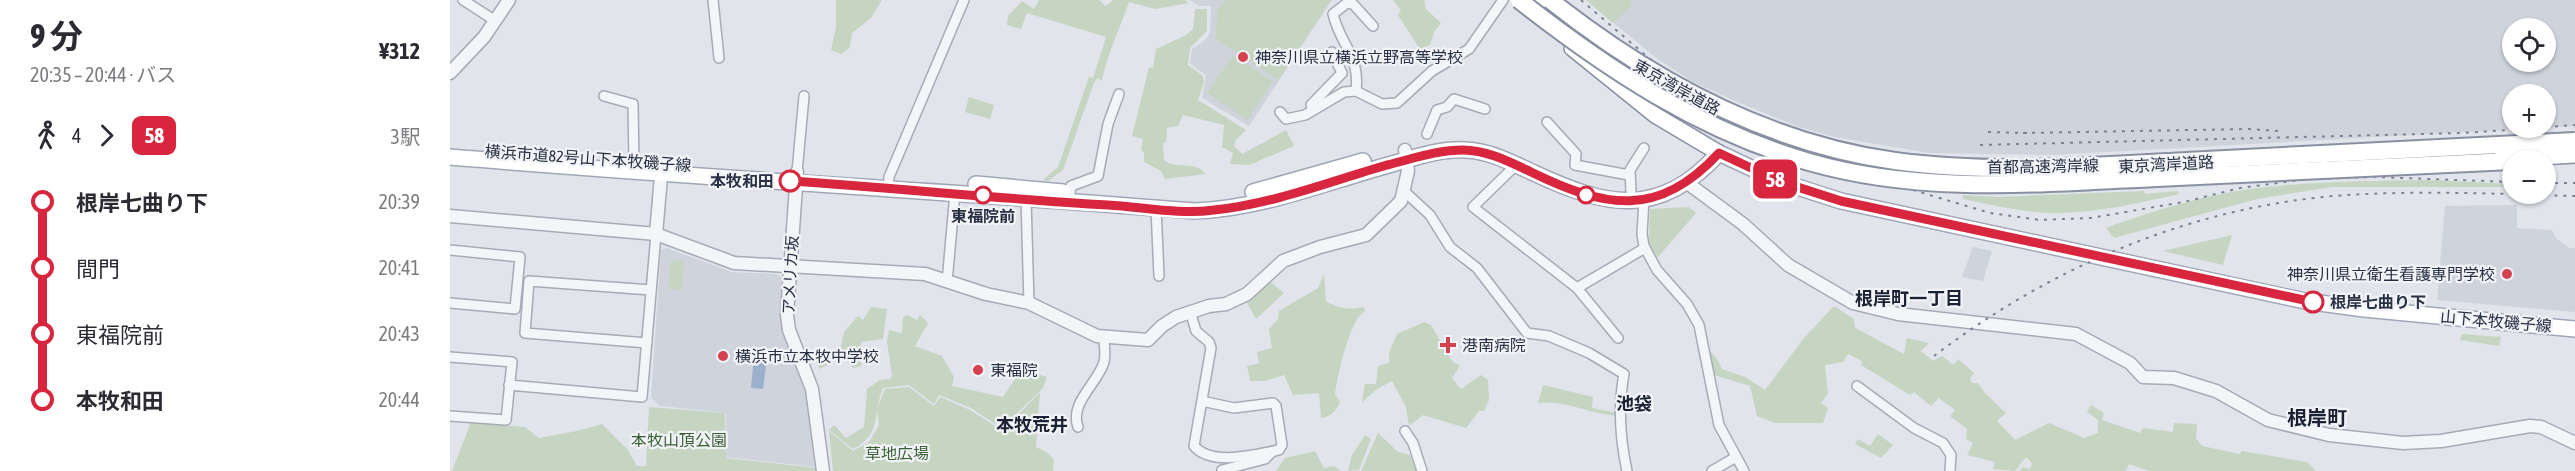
<!DOCTYPE html>
<html lang="ja">
<meta charset="utf-8">
<style>
:root{--surface:#fff;--page:#f7f7f7;--text:#2b2b33;--muted:#7c7c81}
body{margin:0;font-family:"Asap Condensed","Noto Sans JP",sans-serif;background:var(--page);color:var(--text);height:100vh;display:flex;flex-direction:column;font-size:22px;white-space:nowrap}
*{box-sizing:border-box;margin:0}
p{font-size:20px;color:var(--muted)}
.icon{flex:none;width:33px;height:33px;fill:none;stroke:currentColor;stroke-width:2;stroke-linecap:round;stroke-linejoin:round}
.map{position:relative;flex:1;overflow:hidden}
.panel{display:flex;flex-direction:column;background:var(--surface);width:450px}
.panel>*{flex:none}
.badge{padding:0 12px;border-radius:9px;font-size:21px;line-height:39px}
.buttons{position:absolute;left:2052px;top:18px;display:grid;gap:12px}
.buttons a{display:grid;place-items:center;width:54px;height:54px;border-radius:50%;background:var(--surface);box-shadow:0 2px 4px #0004;font-size:30px}
.map>.badge{position:absolute;translate:-50% -50%;box-shadow:0 0 0 3px #fff}
.legs{display:flex;align-items:center;gap:9px;height:66px;padding:0 30px;font-size:20px}
.legs p{margin-inline-start:auto}
.summary{display:flex;align-items:center;justify-content:space-between;height:102px;padding:0 30px}
h1{font-size:33px;font-weight:700;line-height:45px}
ul{padding:0 30px;list-style:none}
li{display:flex;align-items:center;gap:21px;height:66px;font-size:22px}
li i{display:grid;place-items:center;width:9px;height:100%;margin:0 8px;background:currentColor}
li i::after{content:'';width:15px;height:15px;margin:-8px;border:4px solid;border-radius:50%;background:var(--surface)}
li p{margin-inline-start:auto}
li:first-child i{background:linear-gradient(#0000 50%,currentColor 0)}
li:last-child i{background:linear-gradient(currentColor 50%,#0000 0)}
main{display:flex;flex:1;min-height:0}
.map>svg:first-child{display:block}
.built{fill:#cfd3dc;fill-rule:evenodd}
.green{fill:#c5d5c2}
.water{fill:#9ab0cc}
.lines{fill:none;stroke-linecap:round;stroke-linejoin:round}
.minor-casing{stroke:#a6abb5;stroke-width:12}
.tertiary-casing{stroke:#a6abb5;stroke-width:15}
.primary-casing{stroke:#a0a7b7;stroke-width:18}
.trunk-casing{stroke:#8890a2;stroke-width:18}
.minor{stroke:#f4f5f8;stroke-width:9}
.tertiary{stroke:#f4f5f8;stroke-width:12}
.primary{stroke:#fff;stroke-width:15}
.trunk{stroke:#fff;stroke-width:15}
.rail{stroke:#798295;stroke-width:2;stroke-dasharray:3 6;stroke-linecap:butt}
.trunk-bridge-casing{stroke:#8890a2;stroke-width:18;stroke-linecap:butt}
.motorway-bridge-casing{stroke:#8890a2;stroke-width:20;stroke-linecap:butt}
.trunk-bridge{stroke:#fff;stroke-width:15}
.motorway-bridge{stroke:#fff;stroke-width:16}
.line-1-casing{stroke:#fff;stroke-width:14}
.line-1{stroke:#d7263d;stroke-width:9}
.poi-dot{fill:#d4414f;stroke:#f1f3f7;stroke-width:2}
.stop-1-dot{fill:#fff;stroke:#d7263d;stroke-width:3}
.labels{text-anchor:middle;stroke-width:4.5;stroke-linejoin:round;paint-order:stroke}
.poi-label{font-size:16px;fill:#283143;stroke:#f1f3f7;text-anchor:start}
.street-label{font-size:16px;fill:#283143;stroke:#f1f3f7}
.stop-label{font-size:16px;font-weight:bold;fill:#283143;stroke:#f1f3f7;text-anchor:end}
.park-label{font-size:16px;fill:#3b5f35;stroke:#f1f3f7}
.neighbourhood-label{font-size:18px;font-weight:bold;fill:#1b2234;stroke:#f1f3f7}
.quarter-label{font-size:20px;font-weight:bold;fill:#1b2234;stroke:#f1f3f7}
</style>
<main>
<section class="panel">
<div class="summary"><div><h1>9 分</h1><p>20:35 – 20:44 · バス</p></div><b>¥312</b></div>
<div class="legs"><svg class="icon" aria-label="walk" viewBox="0 0 24 24"><circle cx="13" cy="4" r="2"/><path d="M13 8l-2 6 4 7M11 14l-3 7M7 12l3-4h3l4 4"/></svg>4<svg class="icon" aria-label="forward" viewBox="0 0 24 24"><path d="M9 5l7 7-7 7"/></svg><b class="badge" style="background:#d7263d;color:#fff">58</b><p>3駅</p></div>
<ul>
<li><i style="color:#d7263d"></i><b>根岸七曲り下</b><p>20:39</p></li>
<li><i style="color:#d7263d"></i><span>間門</span><p>20:41</p></li>
<li><i style="color:#d7263d"></i><span>東福院前</span><p>20:43</p></li>
<li><i style="color:#d7263d"></i><b>本牧和田</b><p>20:44</p></li>
</ul>
</section>
<div class="map">
<svg width="2125" height="471" viewBox="0 0 2125 471">
<rect width="100%" height="100%" fill="#e1e4ea"/>
<!-- built -->
<g class="built">
<polygon points="739,0 882,0 799,126 752,98 756,75 740,64 742,49 754,41 760,33 761,6 749,6"/>
<path d="M1136 0H2125V126L1601 155 1479 153 1385 137 1349 127 1290 103 1243 82 1205 57ZM2062 28H2096V62H2062ZM2062 94H2096V128H2062Z"/>
<polygon points="2067,205 2067,228 2102,230 2106,238 2119,248 2125,248 2125,312 1987,300 1995,206"/>
<polygon points="1523,247 1542,251 1533,281 1512,277"/>
<polygon points="217,248 282,272 326,274 332,277 331,326 358,401 367,467 276,457 276,413 210,406 201,398 211,250"/>
</g>
<!-- green -->
<g class="green">
<polygon points="386,0 432,0 421,18 402,33 400,47 391,54 381,50 386,27"/>
<path d="M589 0H649L656 6 663 0H735L739 3 705 9 679 2C671 26 656 57 652 81L647 78 644 83 613 170 598 181 593 180 608 167 639 77 643 78 656 37 577 13 571 29 557 25 558 16 572 1 584 9Z"/>
<polygon points="774,0 881,0 828,80 766,39 767,11"/>
<polygon points="943,0 974,0 976,9 991,23 984,32 980,45 970,49 948,15 951,10"/>
<polygon points="1136,0 1181,0 1182,5 1163,23"/>
<path d="M745 9H757V31L740 48 738 65 753 76 754 82 748 100 796 130 786 140 784 146 792 154 836 130 844 146 799 165 780 164 783 153 772 147 774 125 733 115 728 126 717 128 716 142 713 143 714 160C726 170 745 160 756 174L715 179 711 171 694 162V152L691 151 693 139 682 136 699 67 703 68 706 49 736 35 743 29Z"/>
<polygon points="783,55 823,81 798,120 757,93"/>
<polygon points="519,97 544,105 540,119 515,112"/>
<path d="M1982 180 2062 184V187H1882L1807 199 1664 238 1656 228C1701 211 1759 194 1807 188 1865 181 1924 181 1982 180Z"/>
<path d="M1694 191 1695 194 1728 191 1729 194C1688 203 1647 213 1605 213 1574 213 1543 205 1513 199V195L1548 197Z"/>
<polygon points="1239,207 1246,213 1208,257 1199,246 1200,209"/>
<polygon points="1782,235 1773,265 1713,251"/>
<polygon points="221,260 234,261 232,290 218,289"/>
<path d="M874 274 876 301C889 309 900 310 914 307L915 311C899 320 888 375 885 394L890 402C888 409 879 418 871 418L869 393 843 395 834 375 815 381H800L797 366 809 363 807 352 822 348 819 329 828 319 829 311 868 288Z"/>
<polygon points="819,281 834,293 806,319 795,299"/>
<polygon points="1384,306 1404,319 1405,328 1454,354 1457,338 1479,343 1471,351 1483,361 1492,356 1504,365 1508,359 1524,373 1520,379 1522,383 1528,383 1535,393 1556,413 1547,421 1565,440 1599,423 1634,438 1648,433 1648,420 1637,412 1641,405 1654,413 1652,420 1690,433 1693,428 1723,432 1724,423 1747,424 1746,438 1752,446 1790,454 1792,451 1857,462 1866,471 1699,471 1679,464 1676,471 1569,471 1573,467 1580,469 1582,463 1576,457 1565,471 1543,469 1545,462 1517,455 1523,443 1516,439 1517,429 1500,416 1505,410 1489,398 1481,406 1464,392 1460,395 1411,365 1412,361 1398,354 1393,362 1375,365 1378,394 1371,403 1378,408 1373,423 1325,423 1307,416 1300,386 1264,375 1260,351 1266,357 1272,369 1295,377 1315,390 1354,338"/>
<polygon points="421,307 437,309 433,339 411,342 411,366 403,368 393,356 370,369 364,359 391,347 394,332 408,316 413,320"/>
<path d="M457 315 467 320 470 315 478 323 465 346 492 356 504 377 502 386 553 397 572 368 597 377 593 388 559 421 545 424 521 408 489 395 484 404 459 385 433 388C422 415 433 433 403 449L379 430 384 425 396 438 414 427 417 389 430 380 440 379 442 376 437 341 439 330 452 333 453 318Z"/>
<polygon points="974,322 981,325 1002,361 1010,366 1002,378 1011,389 1031,375 1038,380 1039,400 1034,411 1029,411 1016,428 973,415 959,426 956,407 942,381 927,389 912,402 915,384 926,384 928,366 939,363 939,353 947,334"/>
<polygon points="2012,334 2051,337 2049,346 2010,340"/>
<path d="M1093 385 1143 397 1142 408 1167 413V416C1140 414 1115 400 1088 403Z"/>
<polygon points="459,387 484,406 490,397 520,410 545,426 560,423 590,392 586,447 598,453 604,460 603,471 383,471 379,431 403,451 419,442 429,425 427,409 435,389"/>
<polygon points="199,407 275,413 276,458 367,468 368,471 2,471 21,422 75,427 89,438 127,431 152,424 178,450 187,466 196,466"/>
<polygon points="928,433 948,452 960,455 966,471 911,471"/>
<polygon points="1428,434 1443,445 1431,458 1405,444 1408,439 1420,446"/>
<polygon points="915,435 921,439 909,470 898,471 902,455"/>
<polygon points="865,451 874,468 884,466 891,471 826,471 835,458"/>
</g>
<!-- water -->
<polygon class="water" points="304,356 317,358 313,389 301,388"/>
<g class="lines">
<defs>
<g id="minor">
<polyline points="13,0 44,20"/>
<polyline points="263,0 269,58"/>
<path d="M906 91C910 54 891 47 883 14L897 3 903 4 923 26"/>
<polyline points="154,96 183,104 184,163"/>
<polyline points="861,105 892,73 882,52"/>
<polyline points="830,112 836,119 855,115 894,92 906,91 932,104 947,103 982,71 1019,49 1053,0"/>
<polyline points="1097,122 1126,154 1125,165 1179,175"/>
<polyline points="977,134 987,110 997,107 1004,99 1035,109"/>
<polyline points="1066,165 1023,207 1127,288 1168,338"/>
<polyline points="347,172 354,96"/>
<polyline points="438,188 439,177 514,0"/>
<path d="M955 192 980 215 1000 247 1027 268 1077 333 1099 336 1139 353 1174 374C1168 406 1170 439 1177 471"/>
<polyline points="1181,192 1180,170 1194,148"/>
<polyline points="576,199 579,303"/>
<polyline points="1194,199 1192,234 1194,246 1207,270 1237,304 1249,325 1269,425 1294,471"/>
<polyline points="619,200 621,186 648,176 658,124 669,94"/>
<polyline points="706,208 709,276"/>
<polyline points="0,250 70,257 65,309 0,303"/>
<polyline points="497,282 505,193"/>
<polyline points="1127,288 1195,248"/>
<path d="M740 311 746 331 759 342 761 348 744 446C762 467 806 454 829 450L832 445 826 406 823 403 784 408 752 401"/>
<polyline points="197,343 75,333 79,281 201,290"/>
<polyline points="0,357 62,362 56,420 0,416"/>
<polyline points="59,385 192,397 206,234"/>
<polyline points="1407,386 1464,428 1493,443 1501,455 1500,471"/>
<path d="M628 427C619 403 648 383 654 362 656 355 654 345 654 338"/>
<polyline points="955,431 963,443 972,471"/>
<polyline points="772,470 815,459 822,452"/>
<polyline points="1262,471 1286,457"/>
</g>
<g id="tertiary">
<polyline points="0,73 34,37 59,0"/>
<polyline points="347,172 337,315 339,330 362,389 373,471"/>
<polyline points="1236,182 1293,224 1338,265 1403,303 1448,314 1626,334 1680,363 1693,377 1724,378 1766,391 1818,420 1879,435 1953,443 1991,441 2080,426 2091,427 2125,443"/>
<polyline points="0,216 206,234 284,263 475,274 536,294 579,303 647,336 698,340 712,326 726,317 759,306 776,304 797,294 833,261 870,247 916,235 951,201 958,171 955,150"/>
<polyline points="206,234 212,165"/>
</g>
<g id="primary">
<path d="M0 157C248 178 497 191 745 211 809 209 874 183 935 166 961 159 989 148 1016 150 1040 151 1062 163 1084 173 1157 207 1209 219 1269 153L1329 181 1391 201 1855 301 1914 309 2125 329"/>
<polyline points="526,184 613,192"/>
<polyline points="803,192 913,161"/>
</g>
<g id="trunk">
<polyline points="1087,0 1133,39"/>
<polyline points="1122,48 1205,115 1269,153"/>
</g>
</defs>
<!-- minor casing -->
<use href="#minor" class="minor-casing"/>
<!-- tertiary casing -->
<use href="#tertiary" class="tertiary-casing"/>
<!-- primary casing -->
<use href="#primary" class="primary-casing"/>
<!-- trunk casing -->
<use href="#trunk" class="trunk-casing"/>
<!-- minor -->
<use href="#minor" class="minor"/>
<!-- tertiary -->
<use href="#tertiary" class="tertiary"/>
<!-- primary -->
<use href="#primary" class="primary"/>
<!-- trunk -->
<use href="#trunk" class="trunk"/>
<!-- rail -->
<g class="rail">
<polyline points="1131,0 1207,65 1285,119 1330,144 1396,170 1540,213 1590,220 1640,218 1734,202 1790,188 1858,179 1925,177 2062,182"/>
<polyline points="2096,127 2125,125"/>
<polyline points="1538,132 1581,133"/>
<polyline points="1573,133 1798,129 1829,131"/>
<polyline points="1530,145 2012,133 2091,128"/>
<polyline points="2096,183 2125,183"/>
<path d="M1484 356C1609 261 1758 200 1916 194 1985 191 2056 194 2125 196"/>
</g>
<defs>
<polyline id="trunk-bridge" points="2050,159 2125,155"/>
<g id="motorway-bridge">
<path d="M1069 0C1158 70 1249 130 1359 162 1473 195 1591 183 1707 178 1826 172 1944 167 2062 161"/>
<path d="M1100 0C1201 80 1316 143 1445 161 1548 175 1653 165 1756 160 1879 154 2002 148 2125 141"/>
</g>
</defs>
<!-- trunk-bridge casing -->
<use href="#trunk-bridge" class="trunk-bridge-casing"/>
<!-- motorway-bridge casing -->
<use href="#motorway-bridge" class="motorway-bridge-casing"/>
<!-- trunk-bridge -->
<use href="#trunk-bridge" class="trunk-bridge"/>
<!-- motorway-bridge -->
<use href="#motorway-bridge" class="motorway-bridge"/>
</g>
<g class="lines">
<defs>
<path id="line-1" d="M340 181C446 188 552 199 658 205 693 207 730 215 764 210 823 204 881 181 937 165 962 159 987 150 1013 150 1037 150 1060 162 1081 172 1155 208 1208 219 1269 153L1329 181 1391 201 1863 302"/>
</defs>
<!-- line-1 casing -->
<use href="#line-1" class="line-1-casing"/>
<!-- line-1 -->
<use href="#line-1" class="line-1"/>
</g>
<!-- markers -->
<g class="poi-dot">
<circle cx="793" cy="57" r="6"/>
<circle cx="2057" cy="274" r="6"/>
<path d="M995 336h6v6h6v6h-6v6h-6v-6h-6v-6h6z"/>
<circle cx="273" cy="356" r="6"/>
<circle cx="528" cy="370" r="6"/>
</g>
<g class="stop-1-dot">
<circle cx="340" cy="181" r="10"/>
<circle cx="533" cy="195" r="8"/>
<circle cx="1136" cy="195" r="8"/>
<circle cx="1863" cy="302" r="10"/>
</g>
<g class="labels">
<!-- poi labels -->
<g class="poi-label">
<text x="805" y="63">神奈川県立横浜立野高等学校</text>
<text x="2045" y="280" text-anchor="end">神奈川県立衛生看護専門学校</text>
<text x="1012" y="351">港南病院</text>
<text x="285" y="362">横浜市立本牧中学校</text>
<text x="540" y="376">東福院</text>
</g>
<!-- street labels -->
<g class="street-label">
<text transform="translate(1227 87) rotate(29)" y="6">東京湾岸道路</text>
<text transform="translate(138 158) rotate(4)" y="6">横浜市道82号山下本牧磯子線</text>
<text transform="translate(1716 164) rotate(-3)" y="6">東京湾岸道路</text>
<text transform="translate(1593 166) rotate(-1)" y="6">首都高速湾岸線</text>
<text transform="translate(340 275) rotate(-87)" y="6">アメリカ坂</text>
<text transform="translate(2046 321) rotate(5)" y="6">山下本牧磯子線</text>
</g>
<!-- stop labels -->
<g class="stop-label">
<text x="324" y="187">本牧和田</text>
<text x="533" y="222" text-anchor="middle">東福院前</text>
<text x="1880" y="308" text-anchor="start">根岸七曲り下</text>
</g>
<!-- park labels -->
<g class="park-label">
<text x="229" y="446">本牧山頂公園</text>
<text x="447" y="459">草地広場</text>
</g>
<!-- neighbourhood labels -->
<g class="neighbourhood-label">
<text x="1459" y="305">根岸町一丁目</text>
<text x="1184" y="410">池袋</text>
<text x="582" y="431">本牧荒井</text>
</g>
<!-- quarter labels -->
<g class="quarter-label">
<text x="1867" y="425">根岸町</text>
</g>
</g>
</svg>
<div class="buttons">
<a><svg class="icon" aria-label="locate" viewBox="0 0 24 24"><circle cx="12" cy="12" r="6"/><path d="M12 2v4M12 18v4M2 12h4M18 12h4"/></svg></a>
<a>+</a>
<a>−</a>
</div>
<b class="badge" style="left:1325px;top:179px;background:#d7263d;color:#fff">58</b>
</div>
</main>
